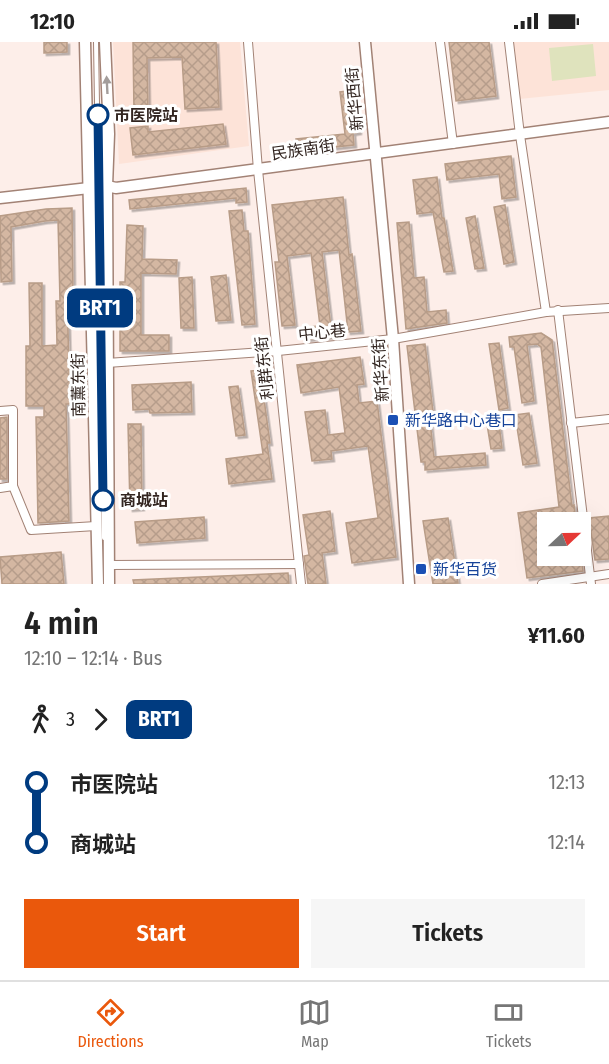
<!DOCTYPE html>
<meta charset="utf-8">
<style>
:root{--surface:#fff;--page:#f6f6f6;--text:#222;--muted:#767676;--line:#e0e0e0;--accent:#ea580c}
body{margin:0;font-family:"Fira Sans Condensed","Noto Sans SC",sans-serif;background:var(--page);color:var(--text);height:100vh;display:flex;flex-direction:column;font-size:22px;white-space:nowrap}
*{box-sizing:border-box;margin:0}
p{font-size:20px;color:var(--muted)}
.icon{flex:none;width:33px;height:33px;fill:none;stroke:currentColor;stroke-width:2;stroke-linecap:round;stroke-linejoin:round}
.map{position:relative;height:542px;overflow:hidden}
.side{display:flex;flex-direction:column;background:var(--surface);flex:1}
.side>*{flex:none}
.badge{padding:0 12px;border-radius:9px;font-size:21px;line-height:39px}
.needle{width:39px;rotate:68deg}
.fabs{position:absolute;left:537px;top:470px;display:grid;gap:12px}
.fabs a{display:grid;place-items:center;width:54px;height:54px;border-radius:0px;background:var(--surface);box-shadow:0 6px 24px #0002;font-size:30px}
.map>.badge{position:absolute;translate:-50% -50%;box-shadow:0 0 0 3px #fff}
.legs{display:flex;align-items:center;gap:9px;height:66px;padding:0 24px;font-size:20px}
.legs p{margin-inline-start:auto}
.headline{display:flex;align-items:center;justify-content:space-between;height:102px;padding:0 24px}
h1{font-size:33px;font-weight:600;line-height:45px}
.cta{display:flex;gap:12px;margin-top:auto;padding:12px 24px}
.cta a{flex:1;height:69px;border-radius:0px;background:var(--accent);color:#fff;font-size:24px;font-weight:600;line-height:69px;text-align:center}
.cta a+a{background:var(--page);color:var(--text)}
ul{padding:0 24px;list-style:none}
li{display:flex;align-items:center;gap:21px;height:60px;font-size:22px}
li i{display:grid;place-items:center;width:9px;height:100%;margin:0 8px;background:currentColor}
li i::after{content:'';width:15px;height:15px;margin:-8px;border:4px solid;border-radius:50%;background:var(--surface)}
li p{margin-inline-start:auto}
li:first-child i{background:linear-gradient(#0000 50%,currentColor 0)}
li:last-child i{background:linear-gradient(currentColor 50%,#0000 0)}
.status{display:flex;justify-content:space-between;align-items:center;height:42px;padding:0 30px;background:var(--surface);direction:ltr}
.status svg{height:16px;fill:currentColor}
.dock{display:flex;justify-content:space-around;align-items:center;height:84px;border-top:2px solid var(--line);background:var(--surface);font-size:16px;color:var(--muted)}
.dock a{display:grid;justify-items:center;gap:3px}
.dock .on{color:var(--accent)}
.map>svg:first-child{display:block}
.built{fill:#fde3d8}
.pitch{fill:#dfe3bd}
.building{fill:url(#building-cross-hatch);stroke:#b89c87;stroke-width:1.5;filter:url(#shadow)}
.lines{fill:none;stroke-linecap:round;stroke-linejoin:round}
.lane-casing{stroke:#a28275;stroke-width:6}
.street-casing{stroke:#a28275;stroke-width:10}
.secondary-casing{stroke:#a28275;stroke-width:13}
.lane{stroke:#fff;stroke-width:4}
.street{stroke:#fff;stroke-width:8}
.secondary{stroke:#fff;stroke-width:10}
.oneway{fill:#a39d9b}
.line-1-casing{stroke:#fff;stroke-width:14}
.line-1{stroke:#003b80;stroke-width:9}
.stop-1-dot{fill:#fff;stroke:#003b80;stroke-width:3}
.transit-dot{fill:#1a4fb4;stroke:#fff;stroke-width:2}
.labels{text-anchor:middle;stroke-width:6;stroke-linejoin:round;paint-order:stroke}
.street-label{font-size:16px;fill:#322520;stroke:#fff}
.stop-label{font-size:16px;font-weight:bold;fill:#322520;stroke:#fff;text-anchor:start}
.transit-label{font-size:16px;fill:#164399;stroke:#fff;text-anchor:start}
</style>
<div class="status"><b>12:10</b><svg viewBox="0 0 49 12"><path d="M0 12V9h3v3zM5 12V6h3v6zM10 12V3h3v9zM15 12V0h3v12zM26 1h20v11H26zM47 4h2v5h-2z"/></svg></div>
<div class="map">
<svg width="609" height="542" viewBox="0 0 609 542">
<defs>
<pattern id="building-cross-hatch" width="8" height="8" patternUnits="userSpaceOnUse" patternTransform="scale(1.5)"><rect width="8" height="8" fill="#d4b7a2"/><path d="M0 0l8 8M0 8l8-8" fill="none" stroke="#b69d8b"/></pattern>
<filter id="shadow"><feDropShadow dx="2.5" dy="2.5" stdDeviation="0" flood-color="#0004"/></filter>
</defs>
<rect width="100%" height="100%" fill="#fdeee9"/>
<!-- built -->
<g class="built">
<polygon points="113,0 240,0 249,104 119,122"/>
<polygon points="513,0 609,0 609,48 519,57"/>
</g>
<!-- pitch -->
<polygon class="pitch" points="593,2 596,34 552,39 549,6"/>
<!-- building -->
<g class="building">
<polygon points="44,0 67,0 67,10 44,11"/>
<polygon points="133,0 216,0 219,65 185,67 182,15 147,16 148,71 134,71"/>
<polygon points="449,0 489,0 496,54 456,59"/>
<polygon points="354,48 359,90 353,91 354,103 297,109 296,97 345,92 340,50"/>
<polygon points="223,82 226,102 133,113 130,86 148,84 148,90"/>
<polygon points="511,114 516,155 502,157 499,132 447,138 445,122"/>
<polygon points="437,135 442,176 444,176 453,229 444,230 433,170 417,172 413,138"/>
<polygon points="246,146 247,160 236,161 236,156 130,167 129,158"/>
<polygon points="343,155 349,213 352,212 361,289 348,290 339,208 322,210 332,294 308,297 307,285 320,284 311,211 287,214 295,283 282,284 275,220 279,220 272,163"/>
<polygon points="505,163 514,220 504,222 494,165"/>
<polygon points="72,166 73,253 67,253 70,362 66,362 69,479 38,481 36,375 44,375 44,364 26,364 26,304 30,304 29,241 42,241 42,304 57,303 56,259 60,259 58,178 45,179 11,185 12,239 1,240 0,174 46,167"/>
<polygon points="242,168 244,189 248,189 255,282 242,283 229,169"/>
<polygon points="475,174 484,226 475,227 466,176"/>
<polygon points="409,180 414,236 424,235 427,270 446,268 447,281 406,287 397,181"/>
<polygon points="127,183 143,184 142,217 177,218 176,232 141,231 141,293 169,293 169,309 120,309 120,240 125,240"/>
<polygon points="226,233 231,278 216,279 211,235"/>
<polygon points="192,235 194,286 181,286 179,236"/>
<polygon points="541,291 552,298 572,464 574,463 576,480 548,480 548,513 581,513 583,529 527,536 518,471 559,465 541,305 537,302 527,303 534,359 522,361 514,305 510,305 509,295"/>
<polygon points="499,301 508,366 499,368 489,302"/>
<polygon points="425,302 433,370 429,370 434,415 485,411 486,423 425,428 425,420 421,420 407,304"/>
<polygon points="360,315 364,342 357,343 359,361 377,359 396,515 352,521 346,481 378,476 368,404 331,409 332,417 312,419 305,370 325,368 328,393 345,391 339,345 301,351 297,323"/>
<polygon points="260,328 270,401 267,401 272,437 229,442 226,417 263,412 251,329"/>
<polygon points="191,340 192,370 150,371 149,367 133,368 132,343"/>
<polygon points="238,344 245,393 236,394 229,345"/>
<polygon points="529,371 537,421 523,423 515,373"/>
<polygon points="498,374 502,406 491,407 486,376"/>
<polygon points="7,375 7,437 0,437 0,376"/>
<polygon points="128,382 141,382 142,466 130,467"/>
<polygon points="330,469 335,509 322,511 326,542 308,542 304,514 309,513 303,473"/>
<polygon points="609,474 609,517 595,518 589,476"/>
<polygon points="204,475 205,496 137,501 135,480"/>
<polygon points="448,476 458,541 433,542 423,479"/>
<polygon points="61,510 64,542 2,542 0,515"/>
<polygon points="288,531 289,542 134,542 133,538"/>
</g>
<g class="lines">
<defs>
<polyline id="lane" points="96,0 104,496"/>
<g id="street">
<polyline points="248,0 258,128 301,542"/>
<polyline points="440,0 453,102"/>
<polyline points="509,0 520,93 546,270"/>
<polyline points="558,268 591,542"/>
<polyline points="107,321 278,309 393,297 546,270 609,266"/>
<polyline points="0,369 13,368 13,444 0,446"/>
<polyline points="571,381 609,377"/>
<polyline points="13,444 31,488 96,484"/>
<polyline points="109,523 299,522"/>
<polyline points="542,542 609,532"/>
</g>
<g id="secondary">
<polyline points="85,0 98,542"/>
<polyline points="105,0 109,92 107,144 109,542"/>
<polyline points="365,0 393,297 409,542"/>
<polyline points="0,156 107,144 116,146 609,80"/>
</g>
</defs>
<!-- lane casing -->
<use href="#lane" class="lane-casing"/>
<!-- street casing -->
<use href="#street" class="street-casing"/>
<!-- secondary casing -->
<use href="#secondary" class="secondary-casing"/>
<!-- lane -->
<use href="#lane" class="lane"/>
<!-- street -->
<use href="#street" class="street"/>
<!-- secondary -->
<use href="#secondary" class="secondary"/>
</g>
<!-- one-way arrows -->
<defs><path id="oneway-solid" d="M-6-.8H1V-3.2L6.5 0L1 3.2V.8H-6Z" transform="scale(1.5)"/></defs>
<use class="oneway" href="#oneway-solid" transform="translate(107 43) rotate(-93)"/>
<g class="lines">
<defs>
<polyline id="line-1" points="98,73 103,458"/>
</defs>
<!-- line-1 casing -->
<use href="#line-1" class="line-1-casing"/>
<!-- line-1 -->
<use href="#line-1" class="line-1"/>
</g>
<!-- markers -->
<g class="stop-1-dot">
<circle cx="98" cy="73" r="10"/>
<circle cx="103" cy="458" r="10"/>
</g>
<g class="transit-dot">
<rect x="387" y="372" width="12" height="12" rx="3"/>
<rect x="415" y="521" width="12" height="12" rx="3"/>
</g>
<g class="labels">
<!-- street labels -->
<g class="street-label">
<text transform="translate(354 57) rotate(-95)" y="6">新华西街</text>
<text transform="translate(303 107) rotate(-8)" y="6">民族南街</text>
<text transform="translate(322 290) rotate(-6)" y="6">中心巷</text>
<text transform="translate(264 326) rotate(-96)" y="6">利群东街</text>
<text transform="translate(380 328) rotate(-94)" y="6">新华东街</text>
<text transform="translate(78 343) rotate(-91)" y="6">南薰东街</text>
</g>
<!-- stop labels -->
<g class="stop-label">
<text x="114" y="79">市医院站</text>
<text x="120" y="464">商城站</text>
</g>
<!-- transit labels -->
<g class="transit-label">
<text x="405" y="384">新华路中心巷口</text>
<text x="433" y="533">新华百货</text>
</g>
</g>
</svg>
<div class="fabs">
<a><svg class="needle" viewBox="-14 -14 28 28"><path d="M0-13l5 13h-10z" fill="#e53935"/><path d="M0 13l5-13h-10z" fill="#767676"/></svg></a>
</div>
<b class="badge" style="left:100px;top:266px;background:#003b80;color:#fff">BRT1</b>
</div>
<section class="side">
<div class="headline"><div><h1>4 min</h1><p>12:10 – 12:14 · Bus</p></div><b>¥11.60</b></div>
<div class="legs"><svg class="icon" aria-label="walk" viewBox="0 0 24 24"><circle cx="13" cy="4" r="2"/><path d="M13 8l-2 6 4 7M11 14l-3 7M7 12l3-4h3l4 4"/></svg>3<svg class="icon" aria-label="forward" viewBox="0 0 24 24"><path d="M9 5l7 7-7 7"/></svg><b class="badge" style="background:#003b80;color:#fff">BRT1</b></div>
<ul>
<li><i style="color:#003b80"></i><b>市医院站</b><p>12:13</p></li>
<li><i style="color:#003b80"></i><b>商城站</b><p>12:14</p></li>
</ul>
<div class="cta"><a>Start</a><a>Tickets</a></div>
</section>
<nav class="dock">
<a class="on"><svg class="icon" aria-label="directions" viewBox="0 0 24 24"><path d="M12 3l9 9-9 9-9-9zM9 14v-3h6M13 9l2 2-2 2"/></svg>Directions</a>
<a><svg class="icon" aria-label="map" viewBox="0 0 24 24"><path d="M3 6l6-2 6 2 6-2v14l-6 2-6-2-6 2zM9 4v14M15 6v14"/></svg>Map</a>
<a><svg class="icon" aria-label="tickets" viewBox="0 0 24 24"><path d="M3 7h18v10H3zM15 7v10"/></svg>Tickets</a>
</nav>
